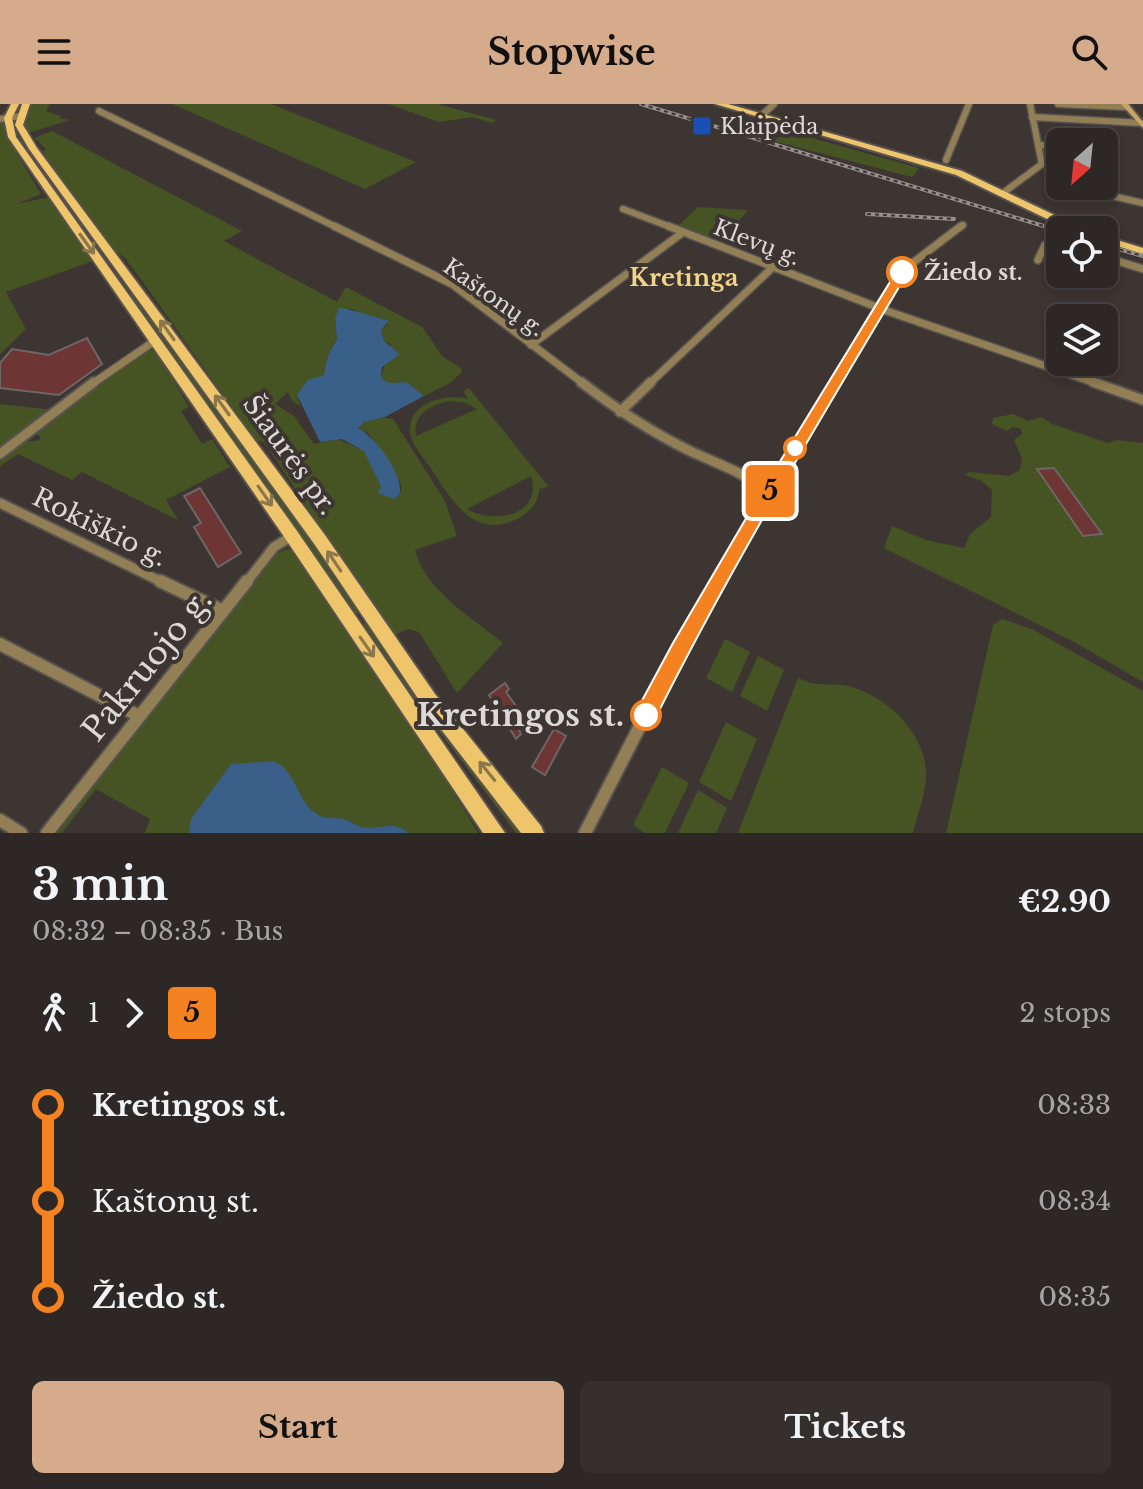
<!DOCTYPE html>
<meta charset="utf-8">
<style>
:root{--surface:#2d2826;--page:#35302e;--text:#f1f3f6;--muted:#a7a6a7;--line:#484443;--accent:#d6ab8b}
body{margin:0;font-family:"Libre Baskerville",serif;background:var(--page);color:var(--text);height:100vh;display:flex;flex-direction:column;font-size:30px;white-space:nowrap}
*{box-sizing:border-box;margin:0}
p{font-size:26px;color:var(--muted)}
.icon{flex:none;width:44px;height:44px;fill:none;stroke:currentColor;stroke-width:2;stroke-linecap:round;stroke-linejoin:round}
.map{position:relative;height:729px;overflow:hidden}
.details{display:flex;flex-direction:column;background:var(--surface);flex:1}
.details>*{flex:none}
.badge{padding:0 16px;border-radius:6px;font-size:28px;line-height:52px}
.needle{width:52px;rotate:207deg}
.controls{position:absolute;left:1046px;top:24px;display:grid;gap:16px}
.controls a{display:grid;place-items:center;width:72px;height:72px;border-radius:12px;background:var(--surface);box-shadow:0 4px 12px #0003,0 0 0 2px var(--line);font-size:40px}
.map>.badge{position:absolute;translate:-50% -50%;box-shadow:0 0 0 4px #fff}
.legs{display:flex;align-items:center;gap:12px;height:88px;padding:0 32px;font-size:26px}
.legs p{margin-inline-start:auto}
.head{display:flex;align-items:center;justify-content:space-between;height:136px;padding:0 32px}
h1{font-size:44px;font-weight:700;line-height:60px}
.action{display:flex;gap:16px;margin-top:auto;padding:16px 32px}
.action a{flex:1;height:92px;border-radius:12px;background:var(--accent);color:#111;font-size:32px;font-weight:700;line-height:92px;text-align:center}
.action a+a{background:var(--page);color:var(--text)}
ul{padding:0 32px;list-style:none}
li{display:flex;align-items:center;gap:28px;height:96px;font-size:30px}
li i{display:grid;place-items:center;width:12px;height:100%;margin:0 10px;background:currentColor}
li i::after{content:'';width:20px;height:20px;margin:-10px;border:6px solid;border-radius:50%;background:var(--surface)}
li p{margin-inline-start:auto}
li:first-child i{background:linear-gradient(#0000 50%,currentColor 0)}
li:last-child i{background:linear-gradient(currentColor 50%,#0000 0)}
header{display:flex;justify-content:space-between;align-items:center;height:104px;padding:0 32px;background:var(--accent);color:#111;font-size:36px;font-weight:700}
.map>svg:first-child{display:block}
.green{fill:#465424;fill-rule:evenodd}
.water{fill:#3a5f88}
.building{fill:#6d3534;stroke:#6e6665;stroke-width:2}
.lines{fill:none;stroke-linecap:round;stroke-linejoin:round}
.minor-far3-casing{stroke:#595350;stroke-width:9}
.minor-far2-casing{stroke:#595350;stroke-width:10}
.minor-far1-casing{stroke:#595350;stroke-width:13}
.minor-casing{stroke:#595350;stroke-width:16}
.secondary-casing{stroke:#595350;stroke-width:4}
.primary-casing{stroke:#595350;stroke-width:4}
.minor-far3{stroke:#927f55;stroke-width:6}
.minor-far2{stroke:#927f55;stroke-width:7}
.minor-far1{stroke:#927f55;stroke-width:9}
.minor{stroke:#927f55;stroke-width:12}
.secondary{fill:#c6a662;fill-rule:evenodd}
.primary{fill:#eec56b;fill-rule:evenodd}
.rail-casing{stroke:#95908d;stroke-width:4}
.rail{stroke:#3c3532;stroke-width:2;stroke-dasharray:4;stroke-linecap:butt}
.oneway{stroke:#8c764c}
.line-1{fill:#f58220;stroke:#fff;stroke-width:2}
.transit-dot{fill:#1a4fb4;stroke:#3c3532;stroke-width:3}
.stop-1-dot{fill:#fff;stroke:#f58220;stroke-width:4}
.labels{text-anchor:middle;stroke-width:8;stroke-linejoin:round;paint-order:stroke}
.far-poi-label{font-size:22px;fill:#ddd9d7;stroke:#3c3532;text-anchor:start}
.far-street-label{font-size:22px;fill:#ddd9d7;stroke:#3c3532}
.far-stop-label{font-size:22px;font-weight:bold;fill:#ddd9d7;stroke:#3c3532;text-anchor:start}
.far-neighbourhood-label{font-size:24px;font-weight:bold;fill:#f1d488;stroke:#3c3532}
.street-label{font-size:26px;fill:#ddd9d7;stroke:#3c3532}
.near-street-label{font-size:32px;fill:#ddd9d7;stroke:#3c3532}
.near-stop-label{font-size:32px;font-weight:bold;fill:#ddd9d7;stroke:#3c3532;text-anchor:end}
</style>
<header><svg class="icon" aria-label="menu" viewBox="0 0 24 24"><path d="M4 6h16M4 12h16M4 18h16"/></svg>Stopwise<svg class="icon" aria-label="search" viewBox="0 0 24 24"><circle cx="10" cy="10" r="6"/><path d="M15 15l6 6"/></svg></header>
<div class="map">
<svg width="1143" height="729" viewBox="0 0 1143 729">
<rect width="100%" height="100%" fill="#3c3532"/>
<!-- green -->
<g class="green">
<polygon points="29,0 50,0 46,7 61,12 60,14 70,16 28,29 24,21"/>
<polygon points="172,0 271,0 416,58 365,85"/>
<polygon points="388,0 438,0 496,16 492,19 472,13 439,18"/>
<polygon points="0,18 4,19 8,35 41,90 17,100 44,94 50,95 93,157 6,188 26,225 0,250"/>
<path d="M52 27 242 127 224 137 337 198 346 183 422 223 442 252 461 264 462 268 450 279 424 292 408 279H386L381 273 391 240 384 237 381 226 388 220 384 215 368 213 350 204 335 214 337 234 328 251 327 265 324 271 297 291 300 302 292 297 288 288 275 300 294 312 314 340 338 335 365 347 381 383 397 393 401 387V380L368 329 357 324C364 315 382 312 393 315L445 397 457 432 415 446C425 486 472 514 503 539L457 589 419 528 408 525 393 532 270 347 263 338 256 336C211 276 170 214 125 154L114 146 49 59 43 47 46 45 34 34Z"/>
<polygon points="805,32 919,64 912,73 773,37 779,33"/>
<polygon points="698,103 748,106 736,120 723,122 707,136 676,124"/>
<polygon points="133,187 317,442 359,506 357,510 350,509 283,407 128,190"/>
<polygon points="150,246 157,248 189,303 181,307 202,340 212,335 230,363 166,396 178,416 82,368 72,376 18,350 0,362 0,354 22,337 37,337 41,334 35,329 40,323 138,251"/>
<path d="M469 284 548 382 542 385 540 383C538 399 530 409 515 416 472 436 450 393 430 363 423 353 409 338 410 325 410 298 447 289 468 295L463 287ZM451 297 466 299 477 305 416 332C412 310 432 300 451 297ZM531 372C543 412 493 421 467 405Z"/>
<polygon points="0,300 53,306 0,346"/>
<polygon points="1013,310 1028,317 1041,313 1052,320 1108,339 1117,336 1143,339 1143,578 1076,539 884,444 892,422 926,436 964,444 970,430 991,413 992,386 982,377 965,371 969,368 1009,372 1020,366 1022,354 1014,336 1022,330 1021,325 1013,323 1007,327 992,320 993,314"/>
<polygon points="288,445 293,447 431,651 478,729 145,729 150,715 96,685 62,729 55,729 275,450"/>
<polygon points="1002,515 1032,525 1143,587 1143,729 946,729 993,521"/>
<polygon points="367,518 418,593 525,729 516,729 360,523"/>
<polygon points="725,535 750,548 732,588 706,574"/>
<polygon points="758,552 784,566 767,607 740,592"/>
<path d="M798 574C822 585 829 577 852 583 890 594 928 633 926 674 925 692 917 712 913 729H738Z"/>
<polygon points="726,618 757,635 731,697 699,678"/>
<polygon points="662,663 689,679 665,729 645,729 633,721"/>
<polygon points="698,686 727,704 716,729 678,729"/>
</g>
<!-- water -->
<g class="water">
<path d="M339 204C347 204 379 214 389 217L381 226 384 237 400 250 382 263 381 273C390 284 396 276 408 279L424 292 385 313 364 318 358 324C375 333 403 369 400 390L394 395 378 389 381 383 364 347 342 335 320 338 297 291 308 276 324 271 328 251 337 235 335 214Z"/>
<path d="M274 657C298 668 296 700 320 712 329 716 336 713 344 715 350 717 355 721 361 723 380 727 392 715 408 729H189L191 715 231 660Z"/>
</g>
<!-- building -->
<g class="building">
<polygon points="87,234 102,260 59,291 0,284 0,259 12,245 49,251"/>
<polygon points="1054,364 1102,430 1083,432 1037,365"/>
<polygon points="200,384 241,449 218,463 194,423 201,419 184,392"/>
<polygon points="505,579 509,585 506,588 528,619 519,626 521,630 516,635 489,591"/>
<polygon points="554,625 566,632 545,671 532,663"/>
</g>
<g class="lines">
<defs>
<g id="minor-far3">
<polyline points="1058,0 1127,3"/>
<polyline points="99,7 338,124"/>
<polyline points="761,12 774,0"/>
<polyline points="1032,13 1141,19"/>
<polyline points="0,15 21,12"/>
<polyline points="1040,41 1060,42"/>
<polyline points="946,56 969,0"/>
<polyline points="1094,82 1100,89 1143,99"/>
<polyline points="1003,89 1042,60 1030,0"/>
<polyline points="623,105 673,124"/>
<polyline points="959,124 963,121"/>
</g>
<g id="minor-far2">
<polyline points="334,122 452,180 584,280"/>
<polyline points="668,122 887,207 1098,280"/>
<polyline points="1038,156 1045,141 1060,146"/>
<polyline points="1104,159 1111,155 1143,165"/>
<polyline points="531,241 682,129"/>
<polyline points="92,280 156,236"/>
<polyline points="649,280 773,163"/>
<polyline points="833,280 882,197 906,164 961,122"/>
</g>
<g id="minor-far1">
<path d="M581 278C616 305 653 329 692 348 719 360 745 370 770 387"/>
<polyline points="1093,278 1143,296"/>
<polyline points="620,308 651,278"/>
<polyline points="0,350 94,278"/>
<polyline points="0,399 164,479"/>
<polyline points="246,479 274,443 292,432"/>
<polyline points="718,479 835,278"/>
</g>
<g id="minor">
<polyline points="160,477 223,507"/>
<polyline points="0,540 139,612"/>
<polyline points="0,716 21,729"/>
<polyline points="47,729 247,477"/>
<polyline points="585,729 679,546 719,477"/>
</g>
<polygon id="secondary" points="1121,0 1128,0 1143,18 1143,24"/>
<g id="primary">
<polygon points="11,0 19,0 12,14 16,33 297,427 505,729 483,729 287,437 8,33 4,14"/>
<polygon points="22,0 30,0 23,21 37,44 325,431 435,590 541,722 544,729 521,729 423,602 315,441 29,45 15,21"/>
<polygon points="715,0 728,0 962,67 1065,116 1072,116 1097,126 1070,126 956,71"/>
<polygon points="1104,132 1143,144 1143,150 1104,138"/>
</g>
</defs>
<!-- minor-far3 casing -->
<use href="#minor-far3" class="minor-far3-casing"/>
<!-- minor-far2 casing -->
<use href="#minor-far2" class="minor-far2-casing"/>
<!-- minor-far1 casing -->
<use href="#minor-far1" class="minor-far1-casing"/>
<!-- minor casing -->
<use href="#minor" class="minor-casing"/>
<!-- secondary casing -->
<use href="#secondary" class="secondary-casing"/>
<!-- primary casing -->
<use href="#primary" class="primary-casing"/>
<!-- minor-far3 -->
<use href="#minor-far3" class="minor-far3"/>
<!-- minor-far2 -->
<use href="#minor-far2" class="minor-far2"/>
<!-- minor-far1 -->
<use href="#minor-far1" class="minor-far1"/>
<!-- minor -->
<use href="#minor" class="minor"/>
<!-- secondary -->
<use href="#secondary" class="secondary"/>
<!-- primary -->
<use href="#primary" class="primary"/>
<defs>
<g id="rail">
<polyline points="641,0 1060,127"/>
<polyline points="867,110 954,115"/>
<polyline points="1104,141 1143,152"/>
</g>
</defs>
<!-- rail casing -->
<use href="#rail" class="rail-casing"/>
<!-- rail -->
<use href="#rail" class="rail"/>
</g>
<!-- one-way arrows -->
<defs><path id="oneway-shaft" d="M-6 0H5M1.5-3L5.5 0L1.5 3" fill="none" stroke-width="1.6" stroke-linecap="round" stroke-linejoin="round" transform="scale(2)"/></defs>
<g class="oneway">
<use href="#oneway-shaft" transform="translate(87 140) rotate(54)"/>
<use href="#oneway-shaft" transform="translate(167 226) rotate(-126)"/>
<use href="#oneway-shaft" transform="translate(222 301) rotate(-126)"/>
<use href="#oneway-shaft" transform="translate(265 392) rotate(55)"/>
<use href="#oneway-shaft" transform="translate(334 457) rotate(-124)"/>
<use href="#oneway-shaft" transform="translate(367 543) rotate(55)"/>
<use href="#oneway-shaft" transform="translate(487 667) rotate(-129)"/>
</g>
<!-- line-1 -->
<path class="line-1" d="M898 165 908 168C820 316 730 464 653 619L646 622 638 619 635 611 638 604 673 539 765 382Z"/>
<!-- markers -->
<rect class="transit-dot" x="692" y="12" width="20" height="20" rx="4"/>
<g class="stop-1-dot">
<circle cx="902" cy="168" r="14"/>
<circle cx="795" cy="344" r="10"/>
<circle cx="646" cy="611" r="14"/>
</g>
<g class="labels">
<!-- far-poi labels -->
<g class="far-poi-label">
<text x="720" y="30">Klaipėda</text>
</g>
<!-- far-street labels -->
<g class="far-street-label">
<text transform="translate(757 138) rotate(21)" y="8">Klevų g.</text>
<text transform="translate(494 193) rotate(35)" y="8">Kaštonų g.</text>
</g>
<!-- far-stop labels -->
<g class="far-stop-label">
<text x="924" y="176">Žiedo st.</text>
</g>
<!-- far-neighbourhood labels -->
<g class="far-neighbourhood-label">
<text x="684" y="182">Kretinga</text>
</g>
<!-- street labels -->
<g class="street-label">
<text transform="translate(290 351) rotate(54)" y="9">Šiaurės pr.</text>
<text transform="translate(100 423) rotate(26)" y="9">Rokiškio g.</text>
</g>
<!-- near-street labels -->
<g class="near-street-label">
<text transform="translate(147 561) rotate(-51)" y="11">Pakruojo g.</text>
</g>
<!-- near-stop labels -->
<g class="near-stop-label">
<text x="624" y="622">Kretingos st.</text>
</g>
</g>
</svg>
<div class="controls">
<a><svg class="needle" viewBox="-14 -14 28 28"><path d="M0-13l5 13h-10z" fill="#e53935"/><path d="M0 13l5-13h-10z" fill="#a7a6a7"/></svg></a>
<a><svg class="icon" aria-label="locate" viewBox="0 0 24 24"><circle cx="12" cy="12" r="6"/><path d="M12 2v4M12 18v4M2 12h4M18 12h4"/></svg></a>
<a><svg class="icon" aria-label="layers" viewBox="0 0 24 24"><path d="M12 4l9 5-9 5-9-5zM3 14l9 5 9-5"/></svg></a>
</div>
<b class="badge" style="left:770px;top:387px;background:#f58220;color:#111">5</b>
</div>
<section class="details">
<div class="head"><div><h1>3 min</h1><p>08:32 – 08:35 · Bus</p></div><b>€2.90</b></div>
<div class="legs"><svg class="icon" aria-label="walk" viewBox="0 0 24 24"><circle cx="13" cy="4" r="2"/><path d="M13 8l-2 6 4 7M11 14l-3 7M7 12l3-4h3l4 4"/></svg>1<svg class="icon" aria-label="forward" viewBox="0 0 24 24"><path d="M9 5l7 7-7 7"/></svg><b class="badge" style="background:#f58220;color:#111">5</b><p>2 stops</p></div>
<ul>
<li><i style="color:#f58220"></i><b>Kretingos st.</b><p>08:33</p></li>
<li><i style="color:#f58220"></i><span>Kaštonų st.</span><p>08:34</p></li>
<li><i style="color:#f58220"></i><b>Žiedo st.</b><p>08:35</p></li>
</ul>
<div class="action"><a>Start</a><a>Tickets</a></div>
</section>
